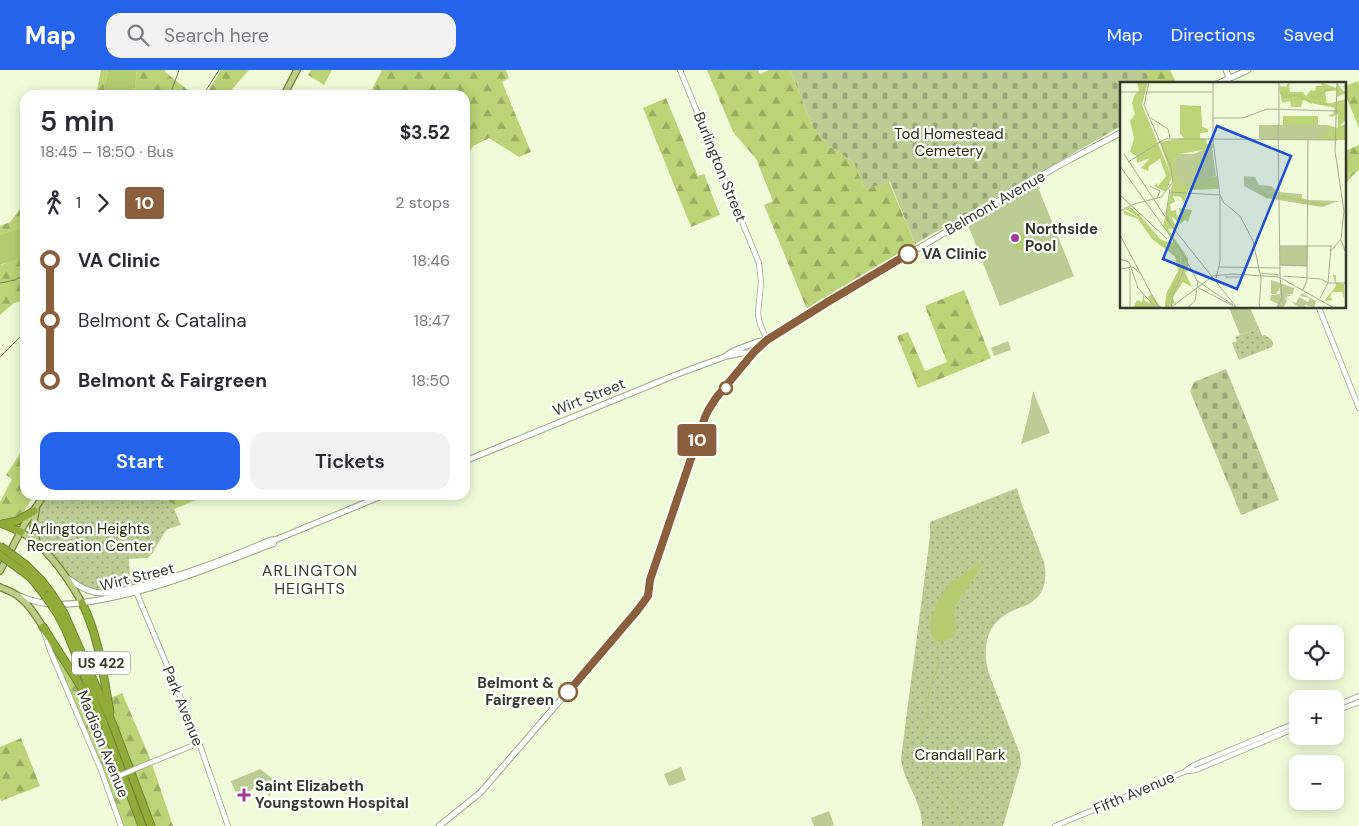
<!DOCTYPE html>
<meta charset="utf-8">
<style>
:root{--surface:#fff;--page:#f2f2f3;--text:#2b2b33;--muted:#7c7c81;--accent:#2563eb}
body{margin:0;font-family:"DM Sans",sans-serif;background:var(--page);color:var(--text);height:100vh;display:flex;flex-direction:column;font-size:19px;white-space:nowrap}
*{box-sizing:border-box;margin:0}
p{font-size:16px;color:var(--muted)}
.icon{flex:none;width:28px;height:28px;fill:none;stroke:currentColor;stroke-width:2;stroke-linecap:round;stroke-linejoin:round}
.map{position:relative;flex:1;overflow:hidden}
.details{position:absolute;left:20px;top:20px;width:450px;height:410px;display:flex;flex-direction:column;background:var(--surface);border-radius:15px;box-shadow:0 2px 12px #0003}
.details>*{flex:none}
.badge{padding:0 10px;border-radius:4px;font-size:18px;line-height:32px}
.buttons{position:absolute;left:1289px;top:555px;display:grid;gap:10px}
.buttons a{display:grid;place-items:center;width:55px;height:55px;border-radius:10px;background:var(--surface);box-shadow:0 2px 12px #0003;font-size:25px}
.map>.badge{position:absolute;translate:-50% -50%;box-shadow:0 0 0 2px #fff}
.legs{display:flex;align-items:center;gap:8px;height:55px;padding:0 20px;font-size:16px}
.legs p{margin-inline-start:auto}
.headline{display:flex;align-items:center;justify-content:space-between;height:85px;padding:0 20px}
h1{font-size:28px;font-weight:600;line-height:38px}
.cta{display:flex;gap:10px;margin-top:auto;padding:10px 20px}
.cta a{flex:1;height:58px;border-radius:15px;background:var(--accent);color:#fff;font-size:20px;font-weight:600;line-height:58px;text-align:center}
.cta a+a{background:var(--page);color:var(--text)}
ul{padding:0 20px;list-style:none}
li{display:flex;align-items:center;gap:18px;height:60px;font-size:19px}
li i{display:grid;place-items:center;width:8px;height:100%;margin:0 6px;background:currentColor}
li i::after{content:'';width:12px;height:12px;margin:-6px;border:4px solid;border-radius:50%;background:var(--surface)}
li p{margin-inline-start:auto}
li:first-child i{background:linear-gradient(#0000 50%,currentColor 0)}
li:last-child i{background:linear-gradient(currentColor 50%,#0000 0)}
header{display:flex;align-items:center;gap:30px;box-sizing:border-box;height:70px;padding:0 25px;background:var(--accent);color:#fff}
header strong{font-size:24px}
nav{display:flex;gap:28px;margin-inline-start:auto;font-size:18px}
.search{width:350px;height:45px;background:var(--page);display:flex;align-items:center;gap:12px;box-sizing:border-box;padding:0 18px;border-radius:15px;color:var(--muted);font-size:19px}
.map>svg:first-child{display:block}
.green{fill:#bbcd93}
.forest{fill:url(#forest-firs)}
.cemetery{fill:url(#cemetery-stones)}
.park{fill:url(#park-dots)}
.water{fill:#b2cc6f}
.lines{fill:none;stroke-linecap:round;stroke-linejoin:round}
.stream{stroke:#b2cc6f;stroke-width:1}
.tertiary-casing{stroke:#9da787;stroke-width:6}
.secondary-casing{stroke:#9da787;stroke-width:7}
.primary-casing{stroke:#708434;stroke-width:8}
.motorway-casing{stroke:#708434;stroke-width:9}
.tertiary{stroke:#fff;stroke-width:4.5}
.secondary{stroke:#fff;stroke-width:5}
.primary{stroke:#bccd88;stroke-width:5.5}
.motorway{stroke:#90ac38;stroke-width:7}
.rail{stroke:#757c67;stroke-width:1}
.tertiary-bridge-casing{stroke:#9da787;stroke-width:6;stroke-linecap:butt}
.motorway-bridge-casing{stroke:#708434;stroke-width:9;stroke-linecap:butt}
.tertiary-bridge{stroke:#fff;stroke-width:4.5}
.motorway-bridge{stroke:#90ac38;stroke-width:7}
.line-1-casing{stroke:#fff;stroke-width:11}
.line-1{stroke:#8b5e3c;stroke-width:8}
.poi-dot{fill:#a33898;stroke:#fff;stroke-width:2}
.stop-1-dot{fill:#fff;stroke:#8b5e3c;stroke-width:2.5}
.labels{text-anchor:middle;stroke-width:4.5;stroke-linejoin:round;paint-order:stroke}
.shield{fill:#fff;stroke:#72746b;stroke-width:1}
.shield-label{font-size:14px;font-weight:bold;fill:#35392c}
.park-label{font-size:15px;fill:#252e07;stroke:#fff}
.street-label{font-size:15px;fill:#35392c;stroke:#fff}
.poi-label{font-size:15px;font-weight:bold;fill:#35392c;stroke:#fff;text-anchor:start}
.stop-label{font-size:15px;font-weight:bold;fill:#35392c;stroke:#fff;text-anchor:start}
.neighbourhood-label{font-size:16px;letter-spacing:1px;fill:#373f23;stroke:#fff}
.inset-river{fill:none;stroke:#b2cc6f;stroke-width:2.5}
.inset-road{fill:none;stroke:#a5ae94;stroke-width:1}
.view{fill:#1d4ed8;fill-opacity:0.15;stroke:#1d4ed8;stroke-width:2.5}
.inset-edge{fill:none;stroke:#35392c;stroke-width:2.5}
</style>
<header>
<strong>Map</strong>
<div class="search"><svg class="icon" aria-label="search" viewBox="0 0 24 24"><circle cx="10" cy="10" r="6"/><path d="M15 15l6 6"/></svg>Search here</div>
<nav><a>Map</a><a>Directions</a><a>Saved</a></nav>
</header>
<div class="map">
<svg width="1359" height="756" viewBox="0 0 1359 756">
<defs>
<pattern id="forest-firs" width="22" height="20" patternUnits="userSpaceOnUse" patternTransform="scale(1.25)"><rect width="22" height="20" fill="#bad477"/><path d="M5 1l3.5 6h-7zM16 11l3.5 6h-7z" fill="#98ad62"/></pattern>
<pattern id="cemetery-stones" width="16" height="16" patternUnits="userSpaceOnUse" patternTransform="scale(1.25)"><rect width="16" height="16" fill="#bbcd93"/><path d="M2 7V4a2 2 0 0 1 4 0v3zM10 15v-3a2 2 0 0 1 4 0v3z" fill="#99a778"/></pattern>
<pattern id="park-dots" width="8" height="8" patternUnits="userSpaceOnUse" patternTransform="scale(1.25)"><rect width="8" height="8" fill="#bbcd93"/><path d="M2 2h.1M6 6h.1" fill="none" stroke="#99a778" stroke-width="1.8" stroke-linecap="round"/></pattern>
</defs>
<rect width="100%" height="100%" fill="#f0fcd9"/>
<!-- green -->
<g class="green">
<polygon points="1035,110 1074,206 1000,236 966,150"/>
<polygon points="1229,238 1250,238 1259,258 1240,265"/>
<polygon points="1008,271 1011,280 994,286 991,278"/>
<polygon points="1033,321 1050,363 1021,374 1030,339"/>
<polygon points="681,697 686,710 669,716 664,704"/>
<polygon points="260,699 277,712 273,722 270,723 271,725 269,726 262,714 242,725 240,721 236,723 231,711"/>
<polygon points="829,741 834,755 830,756 814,756 811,748"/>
</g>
<!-- forest -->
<g class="forest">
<polygon points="101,0 108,0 103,25 96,25"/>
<polygon points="137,0 166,0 165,2 194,25 134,25"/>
<polygon points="221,0 249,0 227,25 206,25"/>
<polygon points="311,0 332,0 324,15 308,5"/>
<polygon points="382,0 506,0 509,8 502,12 531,82 519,87 489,68 473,76 466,89 465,89 465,25 369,25"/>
<polygon points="707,0 758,0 760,4 769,0 790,0 813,57 829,76 854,93 865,119 889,112 915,174 918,178 809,244 764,135 773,131 756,89 733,62"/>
<polygon points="1143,0 1170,0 1177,14 1148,14 1148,5"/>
<polygon points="1358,11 1359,15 1359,58 1345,24 1345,16"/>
<polygon points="666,28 698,106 704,104 720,145 691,157 643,38"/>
<polygon points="1359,75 1359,100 1352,106 1345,115 1345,81"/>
<polygon points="25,133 25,156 0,165 0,156 10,152"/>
<polygon points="25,183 25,230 14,233 0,245 0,195 4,194"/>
<polygon points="964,220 991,288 918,318 897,266 908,262 925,301 947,292 925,236"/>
<polygon points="25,376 25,425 34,425 19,450 0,453 0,432 12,409 6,405"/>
<polygon points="159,425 209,425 174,439 172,434"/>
<polygon points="46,568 104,654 140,756 121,756"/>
<polygon points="122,623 150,688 173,756 154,756 113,655 108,629"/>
<polygon points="21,668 40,716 1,731 0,727 0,677"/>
</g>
<!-- cemetery -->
<g class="cemetery">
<polygon points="790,0 1143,0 1148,5 1148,14 1122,14 1121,56 915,174 890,112 865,119 854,93 829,76 813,57"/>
<polygon points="1226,299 1279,430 1241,445 1190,321 1194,312"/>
</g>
<!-- park -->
<g class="park">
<polygon points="1259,258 1262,266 1265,265 1272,270 1273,274 1272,277 1239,290 1232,273 1237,271 1235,267"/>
<path d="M1017 418 1022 435 1044 492C1047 506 1046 522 1033 531 1026 537 1016 538 1008 543 985 556 982 580 989 604L1020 684 1021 694 1003 756H922C922 729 903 713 901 688L930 466V452Z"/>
<polygon points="44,425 159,425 172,434 181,455 168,459 165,462 151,485 147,488 129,489 130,508 135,518 106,523 75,514 42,478 34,462 37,436"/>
</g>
<!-- water -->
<g class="water">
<polygon points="108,0 137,0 134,25 103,25"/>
<polygon points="25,156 25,186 0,195 0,165"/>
<polygon points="1018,162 1026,165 1022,174 1027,177 1025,181 1012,176"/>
<path d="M982 493V494C978 499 976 505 973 510 965 523 958 526 954 543 953 550 959 559 954 566 953 568 950 568 948 569 938 573 935 573 931 562 927 548 940 524 950 514 953 511 956 510 959 507 967 502 973 497 982 493Z"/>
</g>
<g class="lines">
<!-- stream -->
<g class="stream">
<polyline points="941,572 942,575"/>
<polyline points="939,587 938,596 933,609 926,635 928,642 928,645 921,649 924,657 918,687 942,721 950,729 957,745 960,756"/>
<polyline points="946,725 955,710 970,699 973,691 984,681 987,666 992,659"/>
</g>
<defs>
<g id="tertiary">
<polyline points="680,0 759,193 761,212 758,244 760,254 767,270"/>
<polyline points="1319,238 1359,338"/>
<polyline points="135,519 197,667 228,756"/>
<polyline points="44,562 50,580 101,700 121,756"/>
<polyline points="1335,636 1359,626"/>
<polyline points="1335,641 1359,632"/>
<polyline points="142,696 199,673"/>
<polyline points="1188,701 1196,700 1298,657"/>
<polyline points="1055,756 1184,702 1194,695 1298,652"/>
</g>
<g id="secondary">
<polyline points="1226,0 1229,8"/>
<polyline points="1217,14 1248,0"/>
<polyline points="727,286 742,283 754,283"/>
<polyline points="465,391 678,304 724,287 733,281 757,272 766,270"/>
<path d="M69 509C80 518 93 524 107 523 117 523 127 519 137 517 183 506 228 488 271 470H275L384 425"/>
<path d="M20 526C24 528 29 530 34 531 55 537 78 534 99 530 157 520 211 497 267 476L273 474 275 470"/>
<polyline points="439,756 480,723 629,551 648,526 650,509 708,340 754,283 767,270 841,224 1056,97 1122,62"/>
</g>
<g id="primary">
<polyline points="284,25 297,0"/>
<polyline points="36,440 33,457 37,472"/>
<path d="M21 462C47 477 67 506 82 533"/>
<polyline points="0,501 24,455 44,425"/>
<path d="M0 517C6 520 13 522 18 526 29 534 36 546 43 557"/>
</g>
<g id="motorway">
<polyline points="3,454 17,451 34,441"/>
<polyline points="3,454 21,462"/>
<polyline points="26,495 42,511 51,523"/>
<polyline points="22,501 31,508 43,523"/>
<path d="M82 533C99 566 103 605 110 642"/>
<polyline points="57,543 66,560 104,654 142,756"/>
<polyline points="64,543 113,655 151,756"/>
<polyline points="43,557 94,637"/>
</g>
</defs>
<!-- tertiary casing -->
<use href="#tertiary" class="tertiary-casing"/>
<!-- secondary casing -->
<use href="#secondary" class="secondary-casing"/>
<!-- primary casing -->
<use href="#primary" class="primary-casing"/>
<!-- motorway casing -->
<use href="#motorway" class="motorway-casing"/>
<!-- tertiary -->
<use href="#tertiary" class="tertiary"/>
<!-- secondary -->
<use href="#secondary" class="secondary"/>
<!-- primary -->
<use href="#primary" class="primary"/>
<!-- motorway -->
<use href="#motorway" class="motorway"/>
<!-- rail -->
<g class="rail">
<polyline points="170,25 179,0"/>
<polyline points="203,25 219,0"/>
<polyline points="0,213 15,210 25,204"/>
<polyline points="0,287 25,262"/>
</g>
<defs>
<polyline id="tertiary-bridge" points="114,708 142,696"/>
<g id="motorway-bridge">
<polyline points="0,476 26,495"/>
<polyline points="0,485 22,501"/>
<polyline points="43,523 57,543"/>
<polyline points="51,523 64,543"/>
</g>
</defs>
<!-- tertiary-bridge casing -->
<use href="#tertiary-bridge" class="tertiary-bridge-casing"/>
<!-- motorway-bridge casing -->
<use href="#motorway-bridge" class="motorway-bridge-casing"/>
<!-- tertiary-bridge -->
<use href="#tertiary-bridge" class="tertiary-bridge"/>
<!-- motorway-bridge -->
<use href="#motorway-bridge" class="motorway-bridge"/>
</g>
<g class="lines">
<defs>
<polyline id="line-1" points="568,622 637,541 648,526 650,510 705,347 709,339 716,328 754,282 767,270 826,233 908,184"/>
</defs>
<!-- line-1 casing -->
<use href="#line-1" class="line-1-casing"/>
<!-- line-1 -->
<use href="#line-1" class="line-1"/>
</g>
<!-- markers -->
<g class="poi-dot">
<circle cx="1015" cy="168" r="5"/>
<path d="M241.5 717.5h5v5h5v5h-5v5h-5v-5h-5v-5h5z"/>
</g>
<g class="stop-1-dot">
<circle cx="908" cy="184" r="9"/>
<circle cx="726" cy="318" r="6"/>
<circle cx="568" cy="622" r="9"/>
</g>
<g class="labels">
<!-- shield labels -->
<rect class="shield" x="72" y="581.5" width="58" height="23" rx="4"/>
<g class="shield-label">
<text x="101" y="598">US 422</text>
</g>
<!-- park labels -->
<g class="park-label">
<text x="949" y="69">Tod Homestead<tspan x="949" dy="17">Cemetery</tspan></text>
<text x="90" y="464">Arlington Heights<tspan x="90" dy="17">Recreation Center</tspan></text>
<text x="960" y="690">Crandall Park</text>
</g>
<!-- street labels -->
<g class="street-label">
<text transform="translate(720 97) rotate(68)" y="5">Burlington Street</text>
<text transform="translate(995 133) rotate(-30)" y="5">Belmont Avenue</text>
<text transform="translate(589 327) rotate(-22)" y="5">Wirt Street</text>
<text transform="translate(137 507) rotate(-14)" y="5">Wirt Street</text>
<text transform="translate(183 636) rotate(68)" y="5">Park Avenue</text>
<text transform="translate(103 674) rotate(68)" y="5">Madison Avenue</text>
<text transform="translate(1134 723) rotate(-23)" y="5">Fifth Avenue</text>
</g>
<!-- poi labels -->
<g class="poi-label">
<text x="1025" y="164">Northside<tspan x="1025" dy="17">Pool</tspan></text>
<text x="255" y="721">Saint Elizabeth<tspan x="255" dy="17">Youngstown Hospital</tspan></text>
</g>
<!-- stop labels -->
<g class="stop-label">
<text x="922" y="189">VA Clinic</text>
<text x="554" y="618" text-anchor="end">Belmont &amp;<tspan x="554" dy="17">Fairgreen</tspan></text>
</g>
<!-- neighbourhood labels -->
<g class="neighbourhood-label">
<text x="310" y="506">ARLINGTON<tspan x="310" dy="18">HEIGHTS</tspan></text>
</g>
</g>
<!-- overview -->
<g transform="translate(1120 12)">
<rect width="226" height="226" fill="#f0fcd9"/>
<path d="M139 43H207L217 58 139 57ZM151 198 174 206 173 212 165 213H173L166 215 170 219 176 221 179 215 188 220 190 216 180 214 182 211 196 219 194 225 184 223 186 226 179 225 164 215 167 219 163 226H156L158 222 150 218 151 213 160 212V206L156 212H151Z" fill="#bbcd93"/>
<path d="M17 0H28L22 23 52 95 46 110 34 104 37 101 38 104 46 94 40 77 29 84 28 89 21 86 30 76 17 81 16 74 10 70 14 56 10 39 15 32 12 21 15 12 19 9ZM169 0 170 10H183L186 14 191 8 195 9 196 4H202L201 0 216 6 217 1 224 10 226 6 222 4H226V11L217 15V8L205 10 207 22 226 17V37L220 44 226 42 225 58H196L209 49 207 43 218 46V32L212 35 208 33 213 32 215 26 183 18 181 25H171L170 19 162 21 159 4 166 5ZM60 23 81 24 82 45 88 47V50L80 51V56L86 57 87 62H93V66L60 72 53 81 60 97 58 101 97 94 99 107 68 108 64 122 61 115 53 114 55 120 50 122 51 129 56 128 57 135 60 132 59 126 72 128 68 140 65 138 60 142 51 134 57 146 48 147 68 176V189L65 190 72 205 63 200 53 215 54 220 57 219 48 226 61 190 60 174 35 155 21 135 5 127 10 125 18 131 40 157 50 161 54 159 43 144 53 99 40 60 64 56 60 52ZM163 34H198V43H163ZM3 128 20 136 35 157 54 171 59 178 58 192 45 226 46 212 58 189 55 174 32 157 18 137 4 132ZM213 193H216V201L224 202V216L222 210H212L210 215 213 218 206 219 218 226 205 218 216 204ZM24 211V218L30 222 28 215 31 212 42 226H13L17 218 22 220Z" fill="#bad477"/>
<path d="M89 65 92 66 96 94 74 100 71 104 59 103 53 81 60 72H74Z" fill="#bbcd93"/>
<path d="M124 94 135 95 139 103 151 104 158 110 182 112V116L189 118 219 119 202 125 146 116 124 104ZM160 164H188L187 184 160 183Z" fill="#bbcd93"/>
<path d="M0 123 21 135 35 155 60 174 61 190 48 226H45L46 218 58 192 59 178 35 157 20 136Z" fill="#b2cc6f"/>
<path class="inset-river" d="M161 10 164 15 178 13 192 21M191 14 197 16 206 8 216 7M193 20 209 23M138 108 147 114 157 113M161 114 186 120M190 121 205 123"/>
<path class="inset-road" d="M93 0V59L100 113 104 121 120 134 133 159 141 196 139 226M0 10H92M31 36 48 47 50 56M92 36H123L147 27 218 29M158 42 160 193M159 43V0M93 57 217 58M4 72 50 142 117 226M8 80 45 57H93M0 84 61 169 78 200 75 219 67 226M30 104 40 109 37 116M49 110 100 113M0 113 47 157M0 129 14 122 41 115 53 100 51 85 24 23 29 0M50 142 46 132 50 107M0 153 39 226M221 158 227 174M160 164H212M210 170 221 157 224 129 215 69 217 0M0 177 9 180 18 206 36 226M160 183 187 184M99 185 160 186M0 187 13 185 21 192M141 191 161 193M163 194 201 197 208 201 211 164M105 195H121M96 196 100 180V114M76 198 113 223M77 205 115 225M183 208 187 198 188 57M200 216 208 201H227M10 226V187M50 226 93 194 112 192 159 195 214 226M51 226 53 213 63 190V176M157 226 162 216 160 194"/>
<path class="view" d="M97 44 171 74 117 207 43 177Z"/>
<rect width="226" height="226" class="inset-edge"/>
</g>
</svg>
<div class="buttons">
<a><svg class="icon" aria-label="locate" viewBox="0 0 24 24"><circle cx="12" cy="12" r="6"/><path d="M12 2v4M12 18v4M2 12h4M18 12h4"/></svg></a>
<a>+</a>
<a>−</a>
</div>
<b class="badge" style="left:697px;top:370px;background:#8b5e3c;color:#fff">10</b>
<section class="details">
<div class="headline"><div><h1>5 min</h1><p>18:45 – 18:50 · Bus</p></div><b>$3.52</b></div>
<div class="legs"><svg class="icon" aria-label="walk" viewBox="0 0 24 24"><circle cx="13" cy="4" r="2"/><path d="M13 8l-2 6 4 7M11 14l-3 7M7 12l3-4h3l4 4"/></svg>1<svg class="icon" aria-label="forward" viewBox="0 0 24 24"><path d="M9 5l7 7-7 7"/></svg><b class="badge" style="background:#8b5e3c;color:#fff">10</b><p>2 stops</p></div>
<ul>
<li><i style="color:#8b5e3c"></i><b>VA Clinic</b><p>18:46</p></li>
<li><i style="color:#8b5e3c"></i><span>Belmont &amp; Catalina</span><p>18:47</p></li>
<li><i style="color:#8b5e3c"></i><b>Belmont &amp; Fairgreen</b><p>18:50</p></li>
</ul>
<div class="cta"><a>Start</a><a>Tickets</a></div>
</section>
</div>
